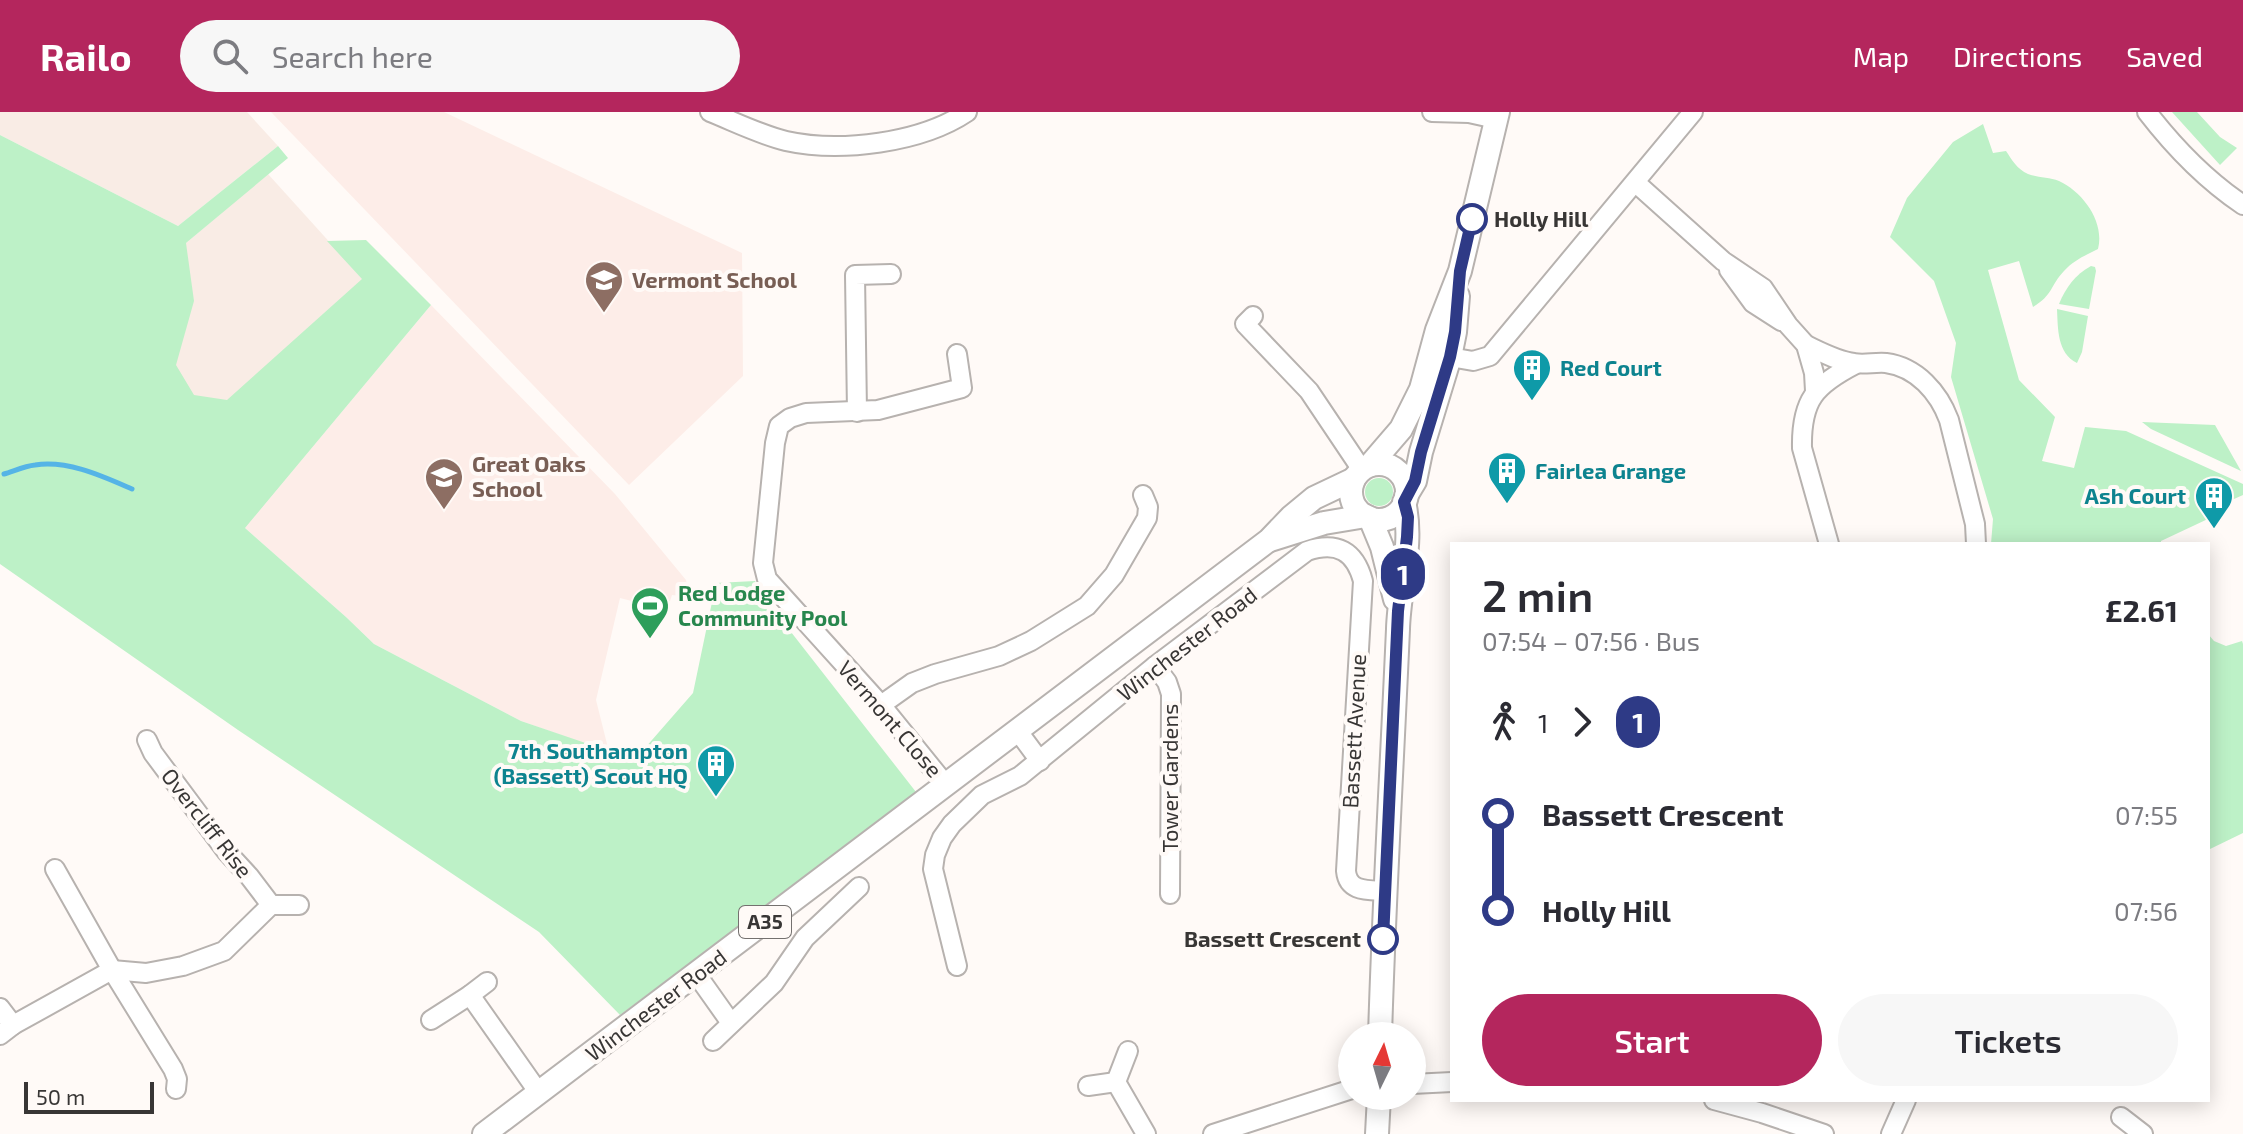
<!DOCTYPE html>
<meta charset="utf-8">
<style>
:root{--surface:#fff;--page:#f7f7f7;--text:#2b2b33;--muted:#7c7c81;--accent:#b4265d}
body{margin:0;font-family:"Exo 2",sans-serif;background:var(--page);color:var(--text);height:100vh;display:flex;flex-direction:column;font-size:30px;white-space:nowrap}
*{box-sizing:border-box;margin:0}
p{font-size:26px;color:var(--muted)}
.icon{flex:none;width:44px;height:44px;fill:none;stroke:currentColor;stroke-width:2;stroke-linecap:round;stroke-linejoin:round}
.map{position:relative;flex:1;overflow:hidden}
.drawer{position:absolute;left:1450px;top:430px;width:760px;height:560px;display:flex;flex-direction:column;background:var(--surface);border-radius:0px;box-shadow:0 4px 20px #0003}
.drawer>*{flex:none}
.badge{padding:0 16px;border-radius:26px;font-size:28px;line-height:52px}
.needle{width:52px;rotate:5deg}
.buttons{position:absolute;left:1338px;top:910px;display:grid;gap:16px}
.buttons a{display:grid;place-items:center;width:88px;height:88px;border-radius:50%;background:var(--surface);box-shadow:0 4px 20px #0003;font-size:40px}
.scale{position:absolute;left:24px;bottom:20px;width:130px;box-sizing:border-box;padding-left:8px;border:4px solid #383635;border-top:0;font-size:22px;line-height:28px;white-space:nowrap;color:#383635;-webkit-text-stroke:6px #fffaf7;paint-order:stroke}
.map>.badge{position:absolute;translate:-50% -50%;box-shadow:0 0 0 4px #fff}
.legs{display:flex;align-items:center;gap:12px;height:88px;padding:0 32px;font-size:26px}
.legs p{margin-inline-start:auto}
.overview{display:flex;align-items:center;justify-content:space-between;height:136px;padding:0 32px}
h1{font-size:44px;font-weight:600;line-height:60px}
.action{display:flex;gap:16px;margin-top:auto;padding:16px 32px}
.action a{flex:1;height:92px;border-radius:48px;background:var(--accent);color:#fff;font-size:32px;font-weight:600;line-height:92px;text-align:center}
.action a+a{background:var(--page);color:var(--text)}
ul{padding:0 32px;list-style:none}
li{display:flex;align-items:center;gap:28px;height:96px;font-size:30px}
li i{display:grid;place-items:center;width:12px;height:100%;margin:0 10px;background:currentColor}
li i::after{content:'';width:20px;height:20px;margin:-10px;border:6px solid;border-radius:50%;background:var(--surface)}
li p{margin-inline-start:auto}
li:first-child i{background:linear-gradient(#0000 50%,currentColor 0)}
li:last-child i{background:linear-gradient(currentColor 50%,#0000 0)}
header{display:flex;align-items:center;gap:48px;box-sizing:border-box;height:112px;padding:0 40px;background:var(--accent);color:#fff}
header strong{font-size:38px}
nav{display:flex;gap:44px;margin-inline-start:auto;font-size:28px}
.search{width:560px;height:72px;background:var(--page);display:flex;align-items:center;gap:20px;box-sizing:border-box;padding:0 28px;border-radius:44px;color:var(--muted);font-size:30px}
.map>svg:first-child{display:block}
.built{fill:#f9ece5}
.education{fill:#fdede8}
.green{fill:#bdf1c7}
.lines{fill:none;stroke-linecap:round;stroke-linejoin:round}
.stream{stroke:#55b4e6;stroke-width:5}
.minor-casing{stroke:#b7b2af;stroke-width:22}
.major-casing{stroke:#b7b2af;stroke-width:26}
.minor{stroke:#fff;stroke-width:18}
.major{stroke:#fff;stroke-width:22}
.line-1-casing{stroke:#fff;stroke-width:18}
.line-1{stroke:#2e3a86;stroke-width:12}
.stop-1-dot{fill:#fff;stroke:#2e3a86;stroke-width:4}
.labels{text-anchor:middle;stroke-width:8;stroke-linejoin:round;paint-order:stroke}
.shield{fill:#fffaf7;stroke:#74716f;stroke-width:2}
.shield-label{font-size:20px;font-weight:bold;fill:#383635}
.stop-label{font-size:22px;font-weight:bold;fill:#383635;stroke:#fffaf7;text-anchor:start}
.education-label{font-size:22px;font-weight:bold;fill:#785e54;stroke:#fffaf7;text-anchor:start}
.culture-label{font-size:22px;font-weight:bold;fill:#0d838f;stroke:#fffaf7;text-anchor:start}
.leisure-label{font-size:22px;font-weight:bold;fill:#27864d;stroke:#fffaf7;text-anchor:start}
.street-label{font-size:22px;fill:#383635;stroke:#fffaf7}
</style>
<header>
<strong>Railo</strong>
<div class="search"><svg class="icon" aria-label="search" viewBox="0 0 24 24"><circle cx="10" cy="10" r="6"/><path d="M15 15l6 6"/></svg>Search here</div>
<nav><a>Map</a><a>Directions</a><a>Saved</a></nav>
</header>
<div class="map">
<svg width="2243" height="1022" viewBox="0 0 2243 1022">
<rect width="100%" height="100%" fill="#fffaf7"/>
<!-- built -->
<g class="built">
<polygon points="0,0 247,0 278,34 178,114 0,23"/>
<polygon points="268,62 409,218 245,416 135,210 186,131"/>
</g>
<!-- education -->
<g class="education">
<polygon points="271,0 444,0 742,141 743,264 629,373"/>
<polygon points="431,193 615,382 686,468 690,485 672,483 670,489 658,486 655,495 620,486 596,588 609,640 521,609 374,532 346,505 245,416"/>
</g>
<!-- green -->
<g class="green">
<polygon points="2172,0 2197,0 2220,25 2237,36 2220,53"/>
<path d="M1983 12 1993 41 2006 39C2012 48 2017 57 2028 62 2038 66 2049 65 2059 69 2083 80 2105 110 2098 137 2086 143 2074 148 2064 159 2050 174 2053 183 2033 195L2019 149 1988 158 2019 268 2055 305 2042 349 2074 356 2085 315 2126 319 2243 372V383L2207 399 2210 406 2161 429V432H1991L1993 407 1951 265 1956 231 1934 169 1890 125 1907 86 1953 30Z"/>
<polygon points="0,23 178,114 278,34 288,46 186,131 194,189 176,253 194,283 227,288 362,167 327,129 366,128 431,193 245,416 346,505 374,532 521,609 609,639 645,636 693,581 716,471 755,469 791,520 916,680 769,792 620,903 539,820 238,618 0,452"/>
<path d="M2091 154 2095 155 2096 159 2089 197 2059 192C2066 175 2075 163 2091 154Z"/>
<path d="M2057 197 2088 204 2082 240 2077 251C2057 241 2058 217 2057 197Z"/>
<polygon points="2142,310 2215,313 2241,359 2151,317"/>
<circle cx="1379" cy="380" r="14"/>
<polygon points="2208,522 2214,529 2226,534 2242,529 2243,532 2243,721 2208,738"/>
</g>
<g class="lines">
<!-- stream -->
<path class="stream" d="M4 362C14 359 25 354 35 353 68 348 102 364 132 377"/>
<defs>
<g id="minor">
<path d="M710 0C735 10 761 23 786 29 840 41 921 31 967 0"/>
<polyline points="1432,0 1469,1 1496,7"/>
<path d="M2147 0C2174 35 2206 68 2243 93"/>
<polyline points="1636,71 1723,149 1763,176 1788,213 1806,233 1814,261 1815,279"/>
<polyline points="1729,158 1753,191 1781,209"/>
<polyline points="1253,204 1245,212 1309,279 1362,358"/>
<path d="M1806 233C1821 240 1837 249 1854 251 1864 253 1875 250 1886 251 1917 255 1939 281 1949 308L1975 412 1976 432"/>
<polyline points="1450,245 1473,249 1490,244 1693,0"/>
<polyline points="857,300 855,163 891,162"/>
<path d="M1829 432 1802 336C1801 288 1815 273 1856 252"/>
<polyline points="1155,554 1167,570 1171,582 1170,782"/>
<polyline points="881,593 912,571 935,562 999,544 1031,529 1087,494 1114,463 1147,406 1148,395 1143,383"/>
<polyline points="1017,618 1040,649"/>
<polyline points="147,628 153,641 226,739 249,764 271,793"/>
<polyline points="945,672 881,593 767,467 763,451 775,331 779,314 790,306 806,301 878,298 962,276 957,242"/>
<polyline points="55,757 112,858 173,957 177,967 176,977"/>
<path d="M957 854 933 757 935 743 942 726 952 712 982 683 1020 664 1155 554 1307 439C1337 429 1355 439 1363 469L1346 759C1348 780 1367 778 1385 779"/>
<polyline points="697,863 731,911"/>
<polyline points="470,883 487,870"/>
<polyline points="0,896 13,913"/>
<polyline points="431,908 470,883 539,981"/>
<polyline points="0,923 13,913 112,858 146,861 183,854 224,839 271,793 299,793"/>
<polyline points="713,929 774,871 805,826 859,775"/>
<polyline points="1116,970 1146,1022"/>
<polyline points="1412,972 1452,970"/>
<polyline points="1088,974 1116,970 1128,939"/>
<polyline points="1714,988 1762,1001 1824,1022"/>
<polyline points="2121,1005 2143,1022"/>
<polyline points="1213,1022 1352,977"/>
<polyline points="1891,1022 1906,988"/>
</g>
<g id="major">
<circle cx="1379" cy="380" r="28"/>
<polyline points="1370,353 1401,317 1421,277 1437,218 1460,159 1498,0"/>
<polyline points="1406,384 1415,369 1421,340 1450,245 1455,220 1458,184"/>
<polyline points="1370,406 1382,435 1395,487"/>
<polyline points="1270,428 1324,411 1366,404"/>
<path d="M1380 924C1384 788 1392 653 1398 517 1399 476 1414 431 1404 390"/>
<polyline points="484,1022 1269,428 1291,405 1314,386 1354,367"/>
<polyline points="1377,1022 1379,984"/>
</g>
</defs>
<!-- minor casing -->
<use href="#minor" class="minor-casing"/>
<!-- major casing -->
<use href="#major" class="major-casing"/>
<!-- minor -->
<use href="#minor" class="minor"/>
<!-- major -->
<use href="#major" class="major"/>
</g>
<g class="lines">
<defs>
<polyline id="line-1" points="1383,827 1398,499 1407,425 1408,405 1404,390 1415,369 1421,340 1450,245 1455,220 1460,159 1472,107"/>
</defs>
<!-- line-1 casing -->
<use href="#line-1" class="line-1-casing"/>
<!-- line-1 -->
<use href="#line-1" class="line-1"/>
</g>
<!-- icons -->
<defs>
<symbol id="school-pin" viewBox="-11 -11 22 30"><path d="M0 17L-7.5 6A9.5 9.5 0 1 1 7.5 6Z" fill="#8d6e63" stroke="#fffaf7"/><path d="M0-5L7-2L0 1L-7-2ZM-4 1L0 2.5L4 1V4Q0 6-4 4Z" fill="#fff"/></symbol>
<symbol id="building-pin" viewBox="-11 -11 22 30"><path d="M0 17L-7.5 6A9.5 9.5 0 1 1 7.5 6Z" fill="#0f9aa8" stroke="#fffaf7"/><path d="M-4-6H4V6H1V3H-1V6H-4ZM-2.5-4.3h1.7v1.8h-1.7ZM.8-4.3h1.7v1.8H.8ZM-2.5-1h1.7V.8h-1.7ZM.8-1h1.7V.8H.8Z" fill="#fff"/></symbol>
<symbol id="stadium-pin" viewBox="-11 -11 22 30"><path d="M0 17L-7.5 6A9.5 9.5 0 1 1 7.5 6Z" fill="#2e9e5b" stroke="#fffaf7"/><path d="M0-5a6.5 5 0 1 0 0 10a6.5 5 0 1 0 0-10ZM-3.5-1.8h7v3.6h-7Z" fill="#fff"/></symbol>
</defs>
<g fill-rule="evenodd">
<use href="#school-pin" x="582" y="146" width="44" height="60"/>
<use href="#building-pin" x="1510" y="234" width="44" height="60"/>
<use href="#building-pin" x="1485" y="337" width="44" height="60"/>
<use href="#school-pin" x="422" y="343" width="44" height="60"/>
<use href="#building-pin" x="2192" y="362" width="44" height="60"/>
<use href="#stadium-pin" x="628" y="472" width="44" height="60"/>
<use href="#building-pin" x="694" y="630" width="44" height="60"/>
</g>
<!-- markers -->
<g class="stop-1-dot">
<circle cx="1472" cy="107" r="14"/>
<circle cx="1383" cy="827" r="14"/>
</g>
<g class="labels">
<!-- shield labels -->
<rect class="shield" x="739" y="794" width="52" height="32" rx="6"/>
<g class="shield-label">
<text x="765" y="817">A35</text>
</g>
<!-- stop labels -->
<g class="stop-label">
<text x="1494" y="115">Holly Hill</text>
<text x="1361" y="835" text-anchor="end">Bassett Crescent</text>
</g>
<!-- education labels -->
<g class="education-label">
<text x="632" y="176">Vermont School</text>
<text x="472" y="360">Great Oaks<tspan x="472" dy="25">School</tspan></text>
</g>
<!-- culture labels -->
<g class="culture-label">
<text x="1560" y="264">Red Court</text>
<text x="1535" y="367">Fairlea Grange</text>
<text x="2186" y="392" text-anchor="end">Ash Court</text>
<text x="688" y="647" text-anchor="end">7th Southampton<tspan x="688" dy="25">(Bassett) Scout HQ</tspan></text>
</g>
<!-- leisure labels -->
<g class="leisure-label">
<text x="678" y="489">Red Lodge<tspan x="678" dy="25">Community Pool</tspan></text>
</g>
<!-- street labels -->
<g class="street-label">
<text transform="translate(1187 532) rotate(-38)" y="8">Winchester Road</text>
<text transform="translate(890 607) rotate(49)" y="8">Vermont Close</text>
<text transform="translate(1354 619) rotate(-87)" y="8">Bassett Avenue</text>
<text transform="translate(1170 666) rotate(-90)" y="8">Tower Gardens</text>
<text transform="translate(207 711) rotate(52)" y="8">Overcliff Rise</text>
<text transform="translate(656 893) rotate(-37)" y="8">Winchester Road</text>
</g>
</g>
</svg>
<div class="buttons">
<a><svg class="needle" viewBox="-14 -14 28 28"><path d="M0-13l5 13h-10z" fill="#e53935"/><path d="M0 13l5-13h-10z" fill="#7c7c81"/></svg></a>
</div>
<div class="scale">50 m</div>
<b class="badge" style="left:1403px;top:462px;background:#2e3a86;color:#fff">1</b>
<section class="drawer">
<div class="overview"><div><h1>2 min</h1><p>07:54 – 07:56 · Bus</p></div><b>£2.61</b></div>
<div class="legs"><svg class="icon" aria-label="walk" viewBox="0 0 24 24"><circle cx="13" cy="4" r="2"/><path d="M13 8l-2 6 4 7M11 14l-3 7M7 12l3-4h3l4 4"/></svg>1<svg class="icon" aria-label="forward" viewBox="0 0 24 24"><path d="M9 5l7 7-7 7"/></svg><b class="badge" style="background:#2e3a86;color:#fff">1</b></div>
<ul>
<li><i style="color:#2e3a86"></i><b>Bassett Crescent</b><p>07:55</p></li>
<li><i style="color:#2e3a86"></i><b>Holly Hill</b><p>07:56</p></li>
</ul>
<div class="action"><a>Start</a><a>Tickets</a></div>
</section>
</div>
